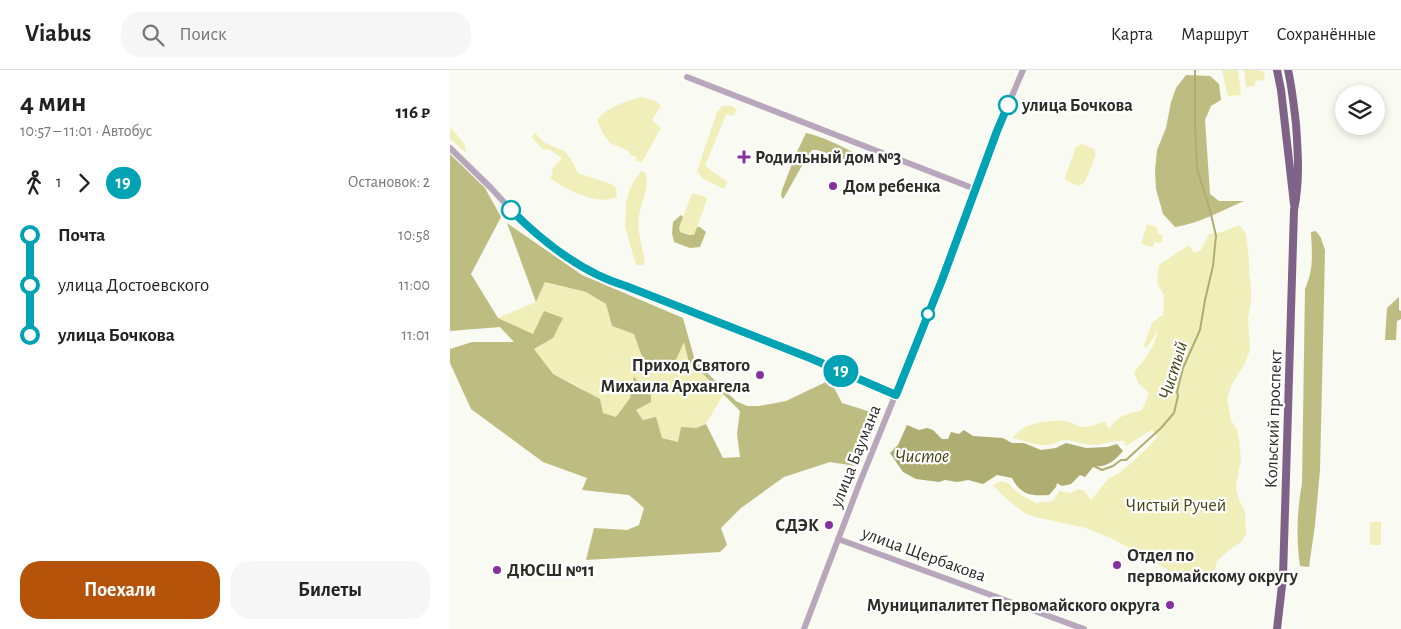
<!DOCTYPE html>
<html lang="ru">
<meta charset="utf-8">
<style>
:root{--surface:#fff;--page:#f6f6f6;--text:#222;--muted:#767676;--line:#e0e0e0;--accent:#b45309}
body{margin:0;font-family:"Alegreya Sans",sans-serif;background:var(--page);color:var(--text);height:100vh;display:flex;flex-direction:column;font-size:19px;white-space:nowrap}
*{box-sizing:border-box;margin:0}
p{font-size:16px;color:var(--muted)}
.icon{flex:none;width:28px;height:28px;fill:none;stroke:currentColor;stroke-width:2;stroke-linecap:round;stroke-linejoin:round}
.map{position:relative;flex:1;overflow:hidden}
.drawer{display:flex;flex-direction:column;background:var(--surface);width:450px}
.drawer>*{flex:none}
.badge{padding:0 10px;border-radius:16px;font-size:18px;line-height:32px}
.controls{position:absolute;left:885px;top:15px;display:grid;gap:10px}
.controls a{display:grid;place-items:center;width:50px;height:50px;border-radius:50%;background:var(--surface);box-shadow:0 2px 8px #0003;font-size:25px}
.map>.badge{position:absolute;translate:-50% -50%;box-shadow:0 0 0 2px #fff}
.legs{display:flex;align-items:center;gap:8px;height:55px;padding:0 20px;font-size:16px}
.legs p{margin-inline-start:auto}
.summary{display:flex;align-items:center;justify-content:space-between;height:85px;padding:0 20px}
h1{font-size:28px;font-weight:700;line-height:38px}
.cta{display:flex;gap:10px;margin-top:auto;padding:10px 20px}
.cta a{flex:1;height:58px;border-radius:20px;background:var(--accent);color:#fff;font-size:20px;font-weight:700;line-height:58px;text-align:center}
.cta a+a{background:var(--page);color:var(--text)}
ul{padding:0 20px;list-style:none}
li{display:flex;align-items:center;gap:18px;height:50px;font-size:19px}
li i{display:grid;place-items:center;width:8px;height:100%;margin:0 6px;background:currentColor}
li i::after{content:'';width:12px;height:12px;margin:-6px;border:4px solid;border-radius:50%;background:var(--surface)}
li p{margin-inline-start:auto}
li:first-child i{background:linear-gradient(#0000 50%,currentColor 0)}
li:last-child i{background:linear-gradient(currentColor 50%,#0000 0)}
header{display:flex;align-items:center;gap:30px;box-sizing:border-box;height:70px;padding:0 25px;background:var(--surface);border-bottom:1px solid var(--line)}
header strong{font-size:24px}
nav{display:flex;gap:28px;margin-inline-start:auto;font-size:18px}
.search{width:350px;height:45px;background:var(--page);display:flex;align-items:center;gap:12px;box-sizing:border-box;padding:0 18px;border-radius:20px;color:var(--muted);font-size:19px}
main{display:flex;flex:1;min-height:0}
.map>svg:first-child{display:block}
.green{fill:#f0efb9}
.forest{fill:#bebd81}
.water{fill:#aead72}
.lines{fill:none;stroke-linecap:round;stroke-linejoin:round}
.stream{stroke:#aead72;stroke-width:2}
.minor{stroke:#b7a6bc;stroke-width:6}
.major{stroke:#7f6288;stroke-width:8}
.line-1-casing{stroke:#fff;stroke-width:11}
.line-1{stroke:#00a3b4;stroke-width:8}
.stop-1-dot{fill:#fff;stroke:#00a3b4;stroke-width:2.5}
.poi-dot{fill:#86319f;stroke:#fff;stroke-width:2}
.labels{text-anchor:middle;stroke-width:4.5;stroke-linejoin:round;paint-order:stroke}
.stop-label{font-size:18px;font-weight:bold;fill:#2c2c29;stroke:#fff;text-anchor:start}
.poi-label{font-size:18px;font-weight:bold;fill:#2c2c29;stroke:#fff;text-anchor:start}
.street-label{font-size:18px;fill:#2c2c29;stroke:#fff}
.park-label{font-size:18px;fill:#484618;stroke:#fff}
.water-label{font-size:19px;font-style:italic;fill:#454315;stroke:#fff}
</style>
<header>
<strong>Viabus</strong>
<div class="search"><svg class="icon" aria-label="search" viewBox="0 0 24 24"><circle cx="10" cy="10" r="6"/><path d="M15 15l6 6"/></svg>Поиск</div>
<nav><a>Карта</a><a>Маршрут</a><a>Сохранённые</a></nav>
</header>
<main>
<section class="drawer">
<div class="summary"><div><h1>4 мин</h1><p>10:57 – 11:01 · Автобус</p></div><b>116 ₽</b></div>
<div class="legs"><svg class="icon" aria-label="walk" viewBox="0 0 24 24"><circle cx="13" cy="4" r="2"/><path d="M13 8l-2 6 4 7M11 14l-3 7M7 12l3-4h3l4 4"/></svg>1<svg class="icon" aria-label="forward" viewBox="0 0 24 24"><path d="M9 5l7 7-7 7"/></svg><b class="badge" style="background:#00a3b4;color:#fff">19</b><p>Остановок: 2</p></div>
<ul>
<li><i style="color:#00a3b4"></i><b>Почта</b><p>10:58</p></li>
<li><i style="color:#00a3b4"></i><span>улица Достоевского</span><p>11:00</p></li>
<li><i style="color:#00a3b4"></i><b>улица Бочкова</b><p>11:01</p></li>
</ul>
<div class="cta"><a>Поехали</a><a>Билеты</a></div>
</section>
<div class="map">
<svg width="951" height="559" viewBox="0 0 951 559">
<rect width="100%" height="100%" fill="#f9faf1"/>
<!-- green -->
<g class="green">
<polygon points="772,0 788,0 791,25 778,26"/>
<polygon points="794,0 809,0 814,2 815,10 805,11 805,16 796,17"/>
<path d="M191 27 205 31 211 36 202 50 211 58 192 92 185 91 187 87 180 85 179 81 160 73 152 62 147 50C158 36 175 32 191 27Z"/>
<polygon points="272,36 282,36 287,40 283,46 276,44 255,96 277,112 274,119 253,109 247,101 267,42"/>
<polygon points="0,57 14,73 17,83 0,69"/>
<path d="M85 63 95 73 114 81 121 89 128 103 161 114 166 117 167 127C147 136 117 120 100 108L103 103 102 99 112 88 100 80C90 81 87 73 82 66Z"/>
<polygon points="632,74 644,79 646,85 635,112 629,116 617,111 615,108 626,77"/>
<path d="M191 101 195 102C201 117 191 131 189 146 187 161 192 176 195 190L193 195H186L175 157 176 134 178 125 180 118Z"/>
<polygon points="242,123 256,127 257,130 244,165 239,165 230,162 229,158"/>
<polygon points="697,154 708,158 707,163 712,165 713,168 712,171 710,173 704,172 703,177 691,174"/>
<path d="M789 155 792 158 796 165 799 189V202L801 216V231L798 249 800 280 794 295 781 316 777 329 781 350 787 360 789 370 791 389 787 410 786 420 790 432 795 442 796 464 791 472 779 480 767 491 765 500 752 504 720 501 663 469 636 458 585 447 573 442 551 424 543 415 551 411 559 414 568 423 586 433 603 431 609 421 621 423 628 419 633 420 641 430 658 409 669 403 679 395 699 376 708 366 702 360C693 365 685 370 676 376L674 371C663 370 654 375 643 375 634 375 625 371 616 370 609 370 604 375 598 375 586 376 574 371 563 368 571 353 598 350 614 351 620 351 626 356 632 357 640 357 648 354 655 351L659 359C669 344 676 345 692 340L699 323 689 314 684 303C694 289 705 278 708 260L696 279 694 275 702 253 711 246H713L714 226 707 212 709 195 739 175 744 183 751 180 759 164 773 162Z"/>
<polygon points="95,212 136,222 156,234 162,256 184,264 191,284 234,271 239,293 254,305 273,325 256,354 246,358 228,372 212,368 193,350 186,339 201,320 193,320 184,307 180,328 166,347 152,343 132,318 102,304 83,279 103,268 83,264 48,248 86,232"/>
<rect x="920" y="452" width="11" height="23"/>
</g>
<!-- forest -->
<g class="forest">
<path d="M736 5 760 6 769 14 771 30 761 36 755 50 760 124 769 131H794C771 141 750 153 725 157L713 144 706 119 705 101 707 80 716 58 721 32 726 18Z"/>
<path d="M356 63C371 66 392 76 406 84L402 92 367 80H362C351 95 343 113 333 129L331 126 332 120 345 86Z"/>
<polygon points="0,84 35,118 51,147 21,204 48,248 83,264 94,241 113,248 103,268 84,279 103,304 150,329 153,343 166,347 180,328 184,306 193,320 201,320 201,332 186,340 193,350 206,347 212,368 228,372 231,357 246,358 256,354 273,388 290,387 287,364 290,341 254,305 239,293 234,272 220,303 203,302 191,284 184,264 162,256 156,234 136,222 95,212 86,232 57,153 132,205 233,248 245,291 286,331 297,336 309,336 336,331 380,310 392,333 424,343 405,396 380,392 334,407 291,438 271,458 277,475 270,482 136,490 144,458 177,460 189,455 194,438 179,425 132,420 137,408 93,392 21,339 0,293 0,279 22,272 64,272 50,257 0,261"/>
<polygon points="231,145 233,147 229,158 230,162 239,165 244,165 247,157 250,157 256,162 250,177 240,178 224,172 222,163 223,152"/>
<path d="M866 161 871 168 875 180 874 229 870 400 865 455 859 497 850 496C846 469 847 440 852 413L855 219C864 199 862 183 861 162Z"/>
<polygon points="949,227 949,240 951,241 951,249 947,251 946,270 935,270 937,238"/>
</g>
<!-- water -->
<path class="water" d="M457 355 469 360 477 358 483 360 492 369H498L501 362 509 364 514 360 523 366 553 368 562 373H574L591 380 606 378 616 373 636 378 657 377 667 374 673 381C665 390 657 398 644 396L635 407 630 405 621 414 612 416 607 413 606 417 599 425C580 426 571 425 562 408L547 405 533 414 518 410 507 412 495 410 489 412 466 409 453 402 440 383 448 375Z"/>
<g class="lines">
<!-- stream -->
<polyline class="stream" points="644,396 652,400 663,396 671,390 676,390 711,358 724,343 728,326 727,322 733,298 750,260 755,230 763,196 766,166 760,140 747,99 745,54 745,0"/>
<!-- minor -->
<g class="minor">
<polyline points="237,7 525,119"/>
<polyline points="0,78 41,118 62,141 92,168 132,197 158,211 176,216 266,250 360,288 446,325"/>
<polyline points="388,469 634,559"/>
<polyline points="354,559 410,412 492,210 547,61 573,0"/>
</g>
<!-- major -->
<g class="major">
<polyline points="827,0 831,20 844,134"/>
<path d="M827 559 833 507 844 140C850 111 848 83 846 54 844 36 842 18 838 0"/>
</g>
</g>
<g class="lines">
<defs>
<path id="line-1" d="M61 140C93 172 132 203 176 216L360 288 446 325 492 210 547 61 558 35"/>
</defs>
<!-- line-1 casing -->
<use href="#line-1" class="line-1-casing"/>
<!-- line-1 -->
<use href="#line-1" class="line-1"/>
</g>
<!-- markers -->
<g class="stop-1-dot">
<circle cx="558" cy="35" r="9"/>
<circle cx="61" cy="140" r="9"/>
<circle cx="478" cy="244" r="6"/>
</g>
<g class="poi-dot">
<path d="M291.5 79.5h5v5h5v5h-5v5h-5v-5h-5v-5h5z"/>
<circle cx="383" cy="116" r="5"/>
<circle cx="310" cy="305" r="5"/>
<circle cx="379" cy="455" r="5"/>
<circle cx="667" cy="495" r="5"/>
<circle cx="47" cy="500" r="5"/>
<circle cx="720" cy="535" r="5"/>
</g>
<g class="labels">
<!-- stop labels -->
<g class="stop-label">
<text x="572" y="41">улица Бочкова</text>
</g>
<!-- poi labels -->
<g class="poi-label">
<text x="305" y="93">Родильный дом №3</text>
<text x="393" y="122">Дом ребенка</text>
<text x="300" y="301" text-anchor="end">Приход Святого<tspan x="300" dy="21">Михаила Архангела</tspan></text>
<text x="369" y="461" text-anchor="end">СДЭК</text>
<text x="677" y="491">Отдел по<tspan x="677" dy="21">первомайскому округу</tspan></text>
<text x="57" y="506">ДЮСШ №11</text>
<text x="710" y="541" text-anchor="end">Муниципалитет Первомайского округа</text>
</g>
<!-- street labels -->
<g class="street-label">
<text transform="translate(823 349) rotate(-88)" y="6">Кольский проспект</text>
<text transform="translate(405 386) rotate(-68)" y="6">улица Баумана</text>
<text transform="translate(474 484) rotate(20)" y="6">улица Щербакова</text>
</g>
<!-- park labels -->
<g class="park-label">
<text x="726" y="441">Чистый Ручей</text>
</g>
<!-- water labels -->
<g class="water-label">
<text transform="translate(722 300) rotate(-73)" y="7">Чистый</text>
<text x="472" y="392">Чистое</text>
</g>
</g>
</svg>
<div class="controls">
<a><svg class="icon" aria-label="layers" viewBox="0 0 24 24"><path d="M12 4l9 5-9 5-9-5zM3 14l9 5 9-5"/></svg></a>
</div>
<b class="badge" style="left:391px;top:301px;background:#00a3b4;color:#fff">19</b>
</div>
</main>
